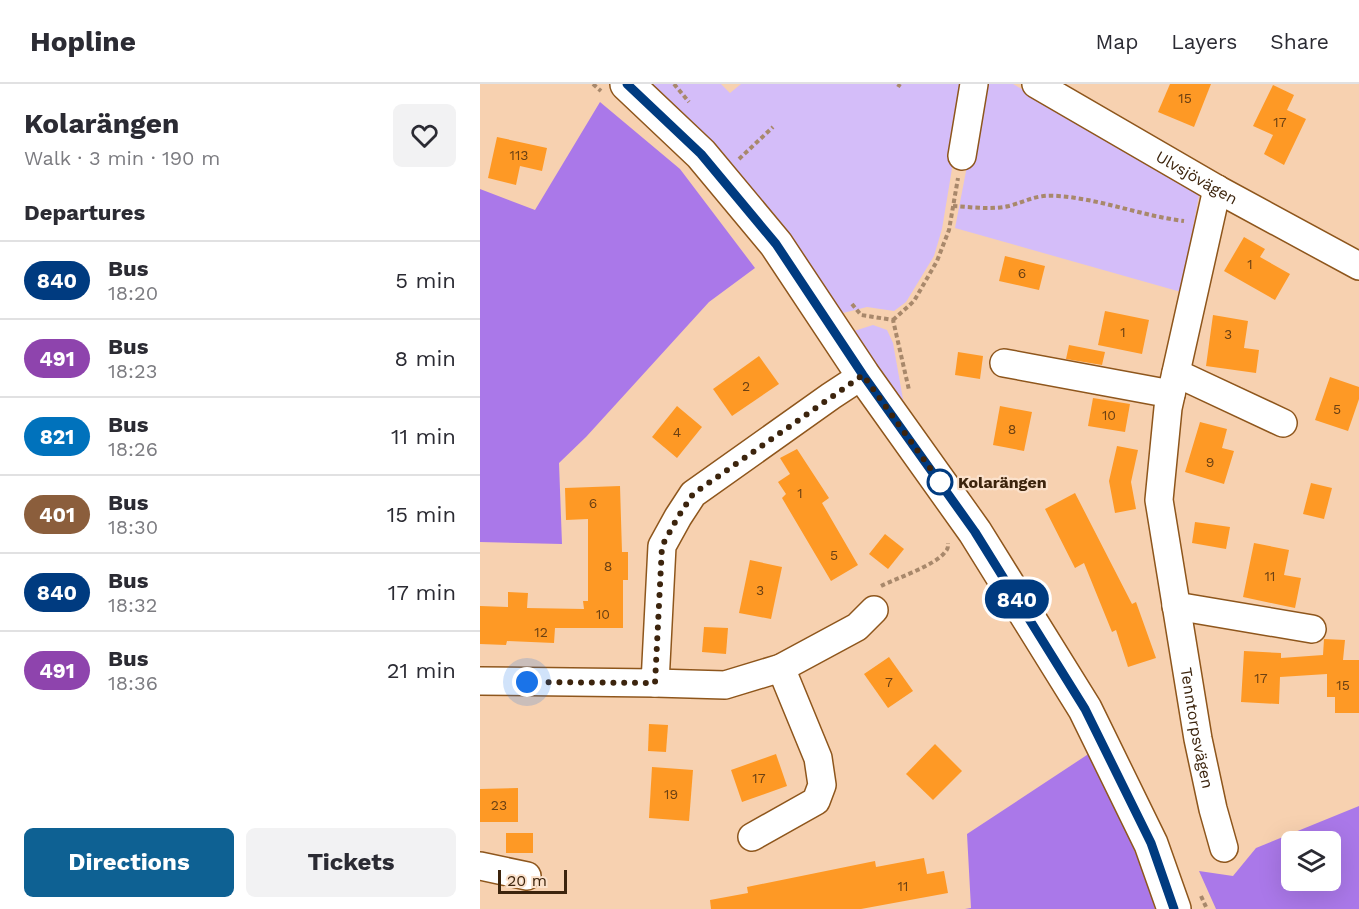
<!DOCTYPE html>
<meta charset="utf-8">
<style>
:root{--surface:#fff;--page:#f2f2f3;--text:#2b2b33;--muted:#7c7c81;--line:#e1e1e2;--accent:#0e6193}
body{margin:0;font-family:"Work Sans",sans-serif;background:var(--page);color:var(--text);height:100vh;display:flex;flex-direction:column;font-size:22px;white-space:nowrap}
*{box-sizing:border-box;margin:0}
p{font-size:20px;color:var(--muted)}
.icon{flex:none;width:33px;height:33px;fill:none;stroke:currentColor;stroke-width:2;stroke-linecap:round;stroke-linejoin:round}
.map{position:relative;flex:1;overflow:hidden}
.side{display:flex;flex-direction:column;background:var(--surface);width:480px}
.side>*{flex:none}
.badge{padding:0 12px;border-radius:20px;font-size:21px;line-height:39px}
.controls{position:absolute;left:801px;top:747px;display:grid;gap:12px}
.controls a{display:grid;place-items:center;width:60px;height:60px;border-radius:9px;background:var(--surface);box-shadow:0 6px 24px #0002;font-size:30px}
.scale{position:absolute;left:18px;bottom:15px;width:69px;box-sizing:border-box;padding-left:6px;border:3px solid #3c240d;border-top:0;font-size:16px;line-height:21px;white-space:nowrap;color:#3c240d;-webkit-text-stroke:4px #fbe1cb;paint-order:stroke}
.you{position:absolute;width:30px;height:30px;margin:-15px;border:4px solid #fff;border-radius:50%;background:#1a73e8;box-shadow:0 0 0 9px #1a73e833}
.map>.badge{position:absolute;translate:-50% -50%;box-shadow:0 0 0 3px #fff}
h2{padding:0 24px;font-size:22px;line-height:54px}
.round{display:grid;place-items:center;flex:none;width:63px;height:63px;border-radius:9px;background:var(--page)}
.overview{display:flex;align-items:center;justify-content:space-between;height:102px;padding:0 24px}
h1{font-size:28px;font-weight:700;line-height:45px}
.cta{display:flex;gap:12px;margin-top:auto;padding:12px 24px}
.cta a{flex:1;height:69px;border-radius:9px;background:var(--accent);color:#fff;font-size:24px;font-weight:700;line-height:69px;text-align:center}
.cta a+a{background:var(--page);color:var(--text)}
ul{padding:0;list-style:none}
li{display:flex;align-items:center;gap:18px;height:78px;padding:0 24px;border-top:2px solid var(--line)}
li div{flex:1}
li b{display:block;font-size:22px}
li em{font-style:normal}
li .badge{min-width:66px;font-weight:700;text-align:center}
header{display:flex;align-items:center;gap:36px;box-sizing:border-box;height:84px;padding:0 30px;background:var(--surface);border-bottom:2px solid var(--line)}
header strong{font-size:28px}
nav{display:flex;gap:33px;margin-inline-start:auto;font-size:21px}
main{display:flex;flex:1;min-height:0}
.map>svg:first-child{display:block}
.green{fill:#d4bdf9}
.forest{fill:#aa78e9;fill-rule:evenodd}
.building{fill:#fe9925}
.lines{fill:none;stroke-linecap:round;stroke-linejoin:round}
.minor-casing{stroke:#8e561c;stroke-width:30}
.major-casing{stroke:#8e561c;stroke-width:36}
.path{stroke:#a8886b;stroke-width:4;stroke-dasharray:4.5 3;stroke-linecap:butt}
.minor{stroke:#fff;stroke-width:27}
.major{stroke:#fff;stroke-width:33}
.line-casing{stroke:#fff;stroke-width:14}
.line{stroke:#003b80;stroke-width:9}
.walk{stroke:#3c240d;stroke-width:6;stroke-dasharray:0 10.8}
.stop-dot{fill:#fff;stroke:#003b80;stroke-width:3}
.labels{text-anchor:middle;stroke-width:4.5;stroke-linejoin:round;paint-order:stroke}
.number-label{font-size:14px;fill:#6c4113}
.street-label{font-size:16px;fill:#3c240d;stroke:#fbe1cb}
.stop-label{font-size:16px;font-weight:bold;fill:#3c240d;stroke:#fbe1cb;text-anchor:start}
</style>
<header>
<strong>Hopline</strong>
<nav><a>Map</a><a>Layers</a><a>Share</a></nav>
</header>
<main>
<section class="side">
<div class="overview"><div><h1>Kolarängen</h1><p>Walk · 3 min · 190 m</p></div><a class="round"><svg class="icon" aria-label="heart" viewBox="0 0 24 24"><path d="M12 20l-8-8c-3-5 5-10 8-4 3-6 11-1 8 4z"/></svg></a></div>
<h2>Departures</h2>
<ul>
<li><span class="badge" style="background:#003b80;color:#fff">840</span><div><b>Bus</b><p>18:20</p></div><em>5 min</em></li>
<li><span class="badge" style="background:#8e44ad;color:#fff">491</span><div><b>Bus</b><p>18:23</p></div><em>8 min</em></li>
<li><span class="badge" style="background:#0072bc;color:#fff">821</span><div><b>Bus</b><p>18:26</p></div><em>11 min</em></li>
<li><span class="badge" style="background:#8b5e3c;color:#fff">401</span><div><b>Bus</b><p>18:30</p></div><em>15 min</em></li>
<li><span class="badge" style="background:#003b80;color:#fff">840</span><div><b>Bus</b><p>18:32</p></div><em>17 min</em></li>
<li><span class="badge" style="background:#8e44ad;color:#fff">491</span><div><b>Bus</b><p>18:36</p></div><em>21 min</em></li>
</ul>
<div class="cta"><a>Directions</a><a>Tickets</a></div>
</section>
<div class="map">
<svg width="879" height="825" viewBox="0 0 879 825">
<rect width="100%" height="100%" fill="#f7d1b0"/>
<!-- green -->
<g class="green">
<polygon points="165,0 241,0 250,9 261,0 486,0 462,145 454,172 426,218 414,227 387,223 363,229 242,69"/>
<polygon points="503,0 533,0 720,106 701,208 475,144"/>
<polygon points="393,241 407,246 413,259 424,321 374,247"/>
</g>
<!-- forest -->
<g class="forest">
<polygon points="120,18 200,85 275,184 229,218 106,353 79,379 82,460 0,458 0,105 55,126"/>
<polygon points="613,667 667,797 675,825 485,825 491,824 487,750"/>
<path d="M879 722V825H736L719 787 753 792 776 764ZM812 758H850V796H812Z"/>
</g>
<!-- building -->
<g class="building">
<polygon points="690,0 731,0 714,43 678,28"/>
<polygon points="793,1 814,11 807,26 826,35 804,81 784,70 793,51 773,42"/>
<polygon points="17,53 67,64 62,87 40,82 36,101 8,94"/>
<polygon points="764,153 785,165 780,173 810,190 795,216 744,187"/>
<polygon points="525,172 565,182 559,206 519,197"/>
<polygon points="625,227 669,236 662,270 618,261"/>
<polygon points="733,231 768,237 764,264 779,266 776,289 726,282"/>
<polygon points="589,261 625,268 622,281 586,275"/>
<polygon points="478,268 503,272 500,295 475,291"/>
<polygon points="279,272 299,300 252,332 233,305"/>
<polygon points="850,293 879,303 879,315 868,347 835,336"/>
<polygon points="613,314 650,320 645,348 608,342"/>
<polygon points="197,322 222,343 197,374 172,353"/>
<polygon points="520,322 552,328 544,367 513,361"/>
<polygon points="720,338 747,345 742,364 754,367 744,400 705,388"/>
<polygon points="637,362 658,366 651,398 656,425 635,429 629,397"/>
<polygon points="317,365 349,414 342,419 378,481 351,497 302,414 306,410 298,398 310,390 300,374"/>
<polygon points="831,399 852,404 844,435 823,430"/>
<polygon points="140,402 142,468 148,468 148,496 143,496 143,544 75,544 74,559 27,557 26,561 0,560 0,522 28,523 28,508 48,509 47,524 104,525 103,517 108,517 108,435 86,436 85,404"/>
<polygon points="595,409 652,520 656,518 676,574 648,583 636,546 632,548 604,479 595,484 565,425"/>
<polygon points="715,438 750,443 746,465 712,459"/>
<polygon points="405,450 424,465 408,485 389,470"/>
<polygon points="774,459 809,466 804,491 821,494 815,524 763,513"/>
<polygon points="270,476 302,483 291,535 259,529"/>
<polygon points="224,543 248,544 246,570 222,568"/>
<polygon points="844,555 865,556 863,576 879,576 879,629 855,629 855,613 847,613 847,590 800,593 799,620 761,618 764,567 801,569 801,574 843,571"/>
<polygon points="409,573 433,607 408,624 384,590"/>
<polygon points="169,640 188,641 186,668 168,667"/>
<polygon points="455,660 482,687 453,716 426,690"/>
<polygon points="296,670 307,702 262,718 251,686"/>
<polygon points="172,683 213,686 209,737 169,734"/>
<polygon points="38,704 38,738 0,738 0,705"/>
<rect x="26" y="749" width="27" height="20"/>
<polygon points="444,774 447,790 464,787 468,809 381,825 231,825 230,816 268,809 267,803 395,777 396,783"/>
</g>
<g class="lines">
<defs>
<g id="minor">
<path id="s1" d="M556 0 737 105 879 182"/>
<polyline points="482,72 494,0"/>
<path id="s2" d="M737 105 688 324 679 416 718 655 733 725 744 764"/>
<polyline points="524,279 691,310"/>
<polyline points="696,289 803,339"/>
<polyline points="696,522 832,545"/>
<polyline points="0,597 175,599 182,462 198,433 213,410 351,312 383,291"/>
<polyline points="175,599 245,601 301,584 377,543 394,526"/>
<polyline points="272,753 336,717 342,701 338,674 301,584"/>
<polyline points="0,782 47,792"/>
</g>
<polyline id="major" points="147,0 221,70 296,160 383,291 495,448 605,625 671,760 694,825"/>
</defs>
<!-- minor casing -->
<use href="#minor" class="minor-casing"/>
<!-- major casing -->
<use href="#major" class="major-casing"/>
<!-- path -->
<g class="path">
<polyline points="113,0 121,7"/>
<polyline points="194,0 209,18"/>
<polyline points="418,3 420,0"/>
<polyline points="259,75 293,43"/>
<path d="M473 122C491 123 511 126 529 122 547 117 557 110 578 112 621 115 662 132 704 137"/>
<polyline points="372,220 381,231 413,236 429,306"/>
<polyline points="413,236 434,217 457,177 469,146 478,94"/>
<path d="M401 502C417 494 456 481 465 468 468 465 468 464 468 459"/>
<polyline points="721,812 727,825"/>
</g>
<!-- minor -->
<use href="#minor" class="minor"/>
<!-- major -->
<use href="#major" class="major"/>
</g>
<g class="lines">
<defs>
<polyline id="line" points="147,0 221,70 296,160 383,291 495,448 605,625 671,759 694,825"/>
</defs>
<!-- line casing -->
<use href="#line" class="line-casing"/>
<!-- line -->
<use href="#line" class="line"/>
<!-- walk -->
<polyline class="walk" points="47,598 175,599 182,462 198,433 213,410 383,291 460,398"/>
</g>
<!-- markers -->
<circle class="stop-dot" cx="460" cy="398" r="12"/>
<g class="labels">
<!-- number labels -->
<g class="number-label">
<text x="705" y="19">15</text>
<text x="800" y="43">17</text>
<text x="39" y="76">113</text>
<text x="770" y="185">1</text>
<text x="542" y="194">6</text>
<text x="643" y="253">1</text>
<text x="748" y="255">3</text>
<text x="266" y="307">2</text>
<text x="857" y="330">5</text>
<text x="629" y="336">10</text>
<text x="532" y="350">8</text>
<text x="197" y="353">4</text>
<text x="730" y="383">9</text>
<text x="320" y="414">1</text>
<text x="113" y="424">6</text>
<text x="354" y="476">5</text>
<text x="128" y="487">8</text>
<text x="790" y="497">11</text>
<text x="280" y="511">3</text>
<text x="123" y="535">10</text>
<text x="61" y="553">12</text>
<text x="781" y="599">17</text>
<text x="409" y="603">7</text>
<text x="863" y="606">15</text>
<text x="279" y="699">17</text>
<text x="191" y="715">19</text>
<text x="19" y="726">23</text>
<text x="423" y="807">11</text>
</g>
<!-- street labels -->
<g class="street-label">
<text dy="6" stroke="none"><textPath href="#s1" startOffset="186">Ulvsjövägen</textPath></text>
<text dy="6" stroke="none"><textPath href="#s2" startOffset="548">Tenntorpsvägen</textPath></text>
</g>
<!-- stop labels -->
<g class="stop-label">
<text x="478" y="404">Kolarängen</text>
</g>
</g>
</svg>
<div class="controls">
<a><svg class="icon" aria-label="layers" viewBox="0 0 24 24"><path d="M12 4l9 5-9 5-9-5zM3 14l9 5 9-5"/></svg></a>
</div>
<div class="scale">20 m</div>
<div class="you" style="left:47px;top:598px"></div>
<b class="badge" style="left:537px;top:515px;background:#003b80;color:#fff">840</b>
</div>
</main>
